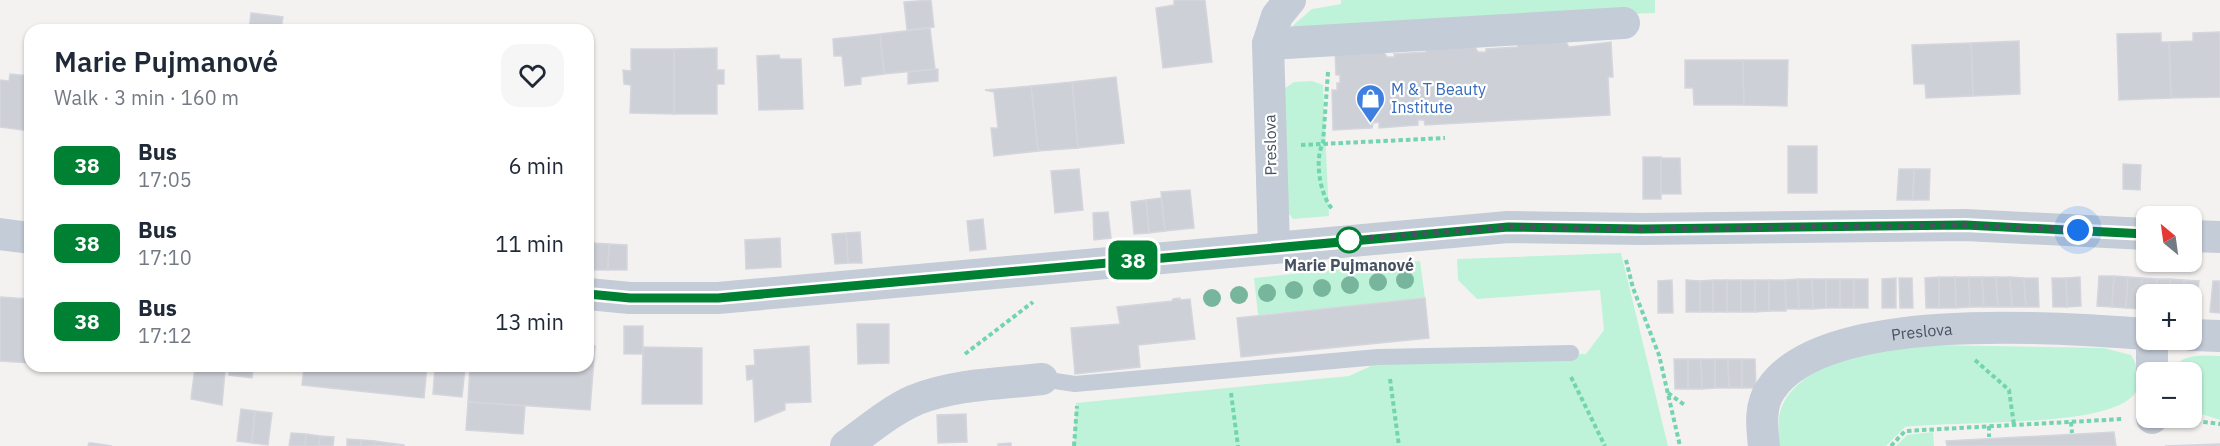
<!DOCTYPE html>
<meta charset="utf-8">
<style>
:root{--surface:#fff;--page:#f6f6f7;--text:#1f2937;--muted:#747a83}
body{margin:0;font-family:"IBM Plex Sans",sans-serif;background:var(--page);color:var(--text);height:100vh;display:flex;flex-direction:column;font-size:22px;white-space:nowrap}
*{box-sizing:border-box;margin:0}
p{font-size:20px;color:var(--muted)}
.icon{flex:none;width:33px;height:33px;fill:none;stroke:currentColor;stroke-width:2;stroke-linecap:round;stroke-linejoin:round}
.map{position:relative;flex:1;overflow:hidden}
.drawer{position:absolute;left:24px;top:24px;width:570px;height:348px;display:flex;flex-direction:column;background:var(--surface);border-radius:18px;box-shadow:0 2px 4px #0004}
.drawer>*{flex:none}
.badge{padding:0 12px;border-radius:9px;font-size:21px;line-height:39px}
.needle{width:39px;rotate:331deg}
.fabs{position:absolute;left:2136px;top:206px;display:grid;gap:12px}
.fabs a{display:grid;place-items:center;width:66px;height:66px;border-radius:12px;background:var(--surface);box-shadow:0 2px 4px #0004;font-size:30px}
.you{position:absolute;width:30px;height:30px;margin:-15px;border:4px solid #fff;border-radius:50%;background:#1a73e8;box-shadow:0 0 0 9px #1a73e833}
.map>.badge{position:absolute;translate:-50% -50%;box-shadow:0 0 0 3px #fff}
.round{display:grid;place-items:center;flex:none;width:63px;height:63px;border-radius:18px;background:var(--page)}
.headline{display:flex;align-items:center;justify-content:space-between;height:102px;padding:0 30px}
h1{font-size:28px;font-weight:600;line-height:45px}
ul{padding:0;list-style:none}
li{display:flex;align-items:center;gap:18px;height:78px;padding:0 30px}
li div{flex:1}
li b{display:block;font-size:22px}
li em{font-style:normal}
li .badge{min-width:66px;font-weight:700;text-align:center}
.map>svg:first-child{display:block}
.green{fill:#bef3d9}
.building{fill:#cdd0d7;stroke:#d5d6dd;stroke-width:1.5}
.lines{fill:none;stroke-linecap:round;stroke-linejoin:round}
.path{stroke:#73d4b0;stroke-width:4;stroke-dasharray:4.5 3;stroke-linecap:butt}
.service{stroke:#c4ccd7;stroke-width:16}
.minor{stroke:#c4ccd7;stroke-width:32}
.tree{fill:#77b69c}
.line-casing{stroke:#fff;stroke-width:14}
.line{stroke:#008033;stroke-width:9}
.walk{stroke:#475261;stroke-width:6;stroke-dasharray:0 10.8}
.stop-dot{fill:#fff;stroke:#008033;stroke-width:3}
.labels{text-anchor:middle;stroke-width:4.5;stroke-linejoin:round;paint-order:stroke}
.shop-label{font-size:16px;fill:#366cbe;stroke:#fff;text-anchor:start}
.street-label{font-size:16px;fill:#475261;stroke:#fff}
.stop-label{font-size:16px;font-weight:bold;fill:#475261;stroke:#fff}
</style>
<div class="map">
<svg width="2220" height="446" viewBox="0 0 2220 446">
<rect width="100%" height="100%" fill="#f4f2f1"/>
<!-- green -->
<g class="green">
<polygon points="1341,0 1655,0 1655,13 1290,28 1312,9 1341,4"/>
<polygon points="1312,81 1323,85 1329,216 1293,219 1285,209 1281,91 1294,82"/>
<polygon points="1621,253 1668,446 1074,446 1076,403 1349,376 1369,367 1378,357 1586,354 1604,330 1600,290 1477,299 1458,280 1457,259"/>
<polygon points="1420,261 1425,298 1258,315 1254,278"/>
<path d="M1934 345 2104 348 2131 355C2140 369 2145 388 2128 400 2092 427 1956 421 1905 427L1886 446H1780C1779 435 1777 419 1781 409 1801 357 1887 350 1934 345Z"/>
<path d="M2220 356V420L2192 411V372H2169C2181 354 2199 355 2220 356Z"/>
<polygon points="1933,432 1934,446 1896,446 1907,435"/>
</g>
<!-- building -->
<g class="building">
<polygon points="931,0 934,27 907,30 904,2"/>
<polygon points="1174,0 1205,0 1212,62 1163,68 1156,8 1174,5"/>
<polygon points="251,13 283,17 281,30 249,30"/>
<polygon points="930,28 935,69 884,74 880,34"/>
<polygon points="2220,32 2220,97 2171,98 2169,42 2193,41 2193,33"/>
<polygon points="2161,33 2161,42 2169,42 2171,98 2119,100 2117,34"/>
<polygon points="880,34 884,74 861,77 861,84 845,86 842,56 834,56 833,39"/>
<polygon points="1565,40 1569,47 1611,42 1613,77 1608,77 1610,115 1425,125 1424,120 1418,120 1418,125 1379,128 1379,122 1373,123 1372,128 1333,130 1332,90 1337,90 1337,83 1340,83 1340,75 1336,75 1335,52 1382,49 1387,57 1395,57 1394,54 1426,52 1426,47 1474,45 1478,52 1486,52 1486,49 1518,47 1517,42"/>
<polygon points="2019,41 2020,94 1973,96 1971,43"/>
<polygon points="1971,43 1973,96 1926,98 1925,84 1914,84 1912,45"/>
<polygon points="717,48 717,70 724,70 724,84 717,84 717,114 674,114 674,49"/>
<polygon points="631,49 674,49 674,114 630,113 631,85 624,84 623,70 631,71"/>
<polygon points="779,55 780,59 801,59 803,109 759,110 757,56"/>
<polygon points="1685,60 1743,60 1744,105 1694,105 1693,88 1685,88"/>
<polygon points="1743,60 1788,60 1787,106 1744,105"/>
<polygon points="938,69 938,81 908,84 908,72"/>
<polygon points="10,74 30,76 30,131 0,127 0,80 9,81"/>
<polygon points="1116,77 1124,143 1078,148 1072,82"/>
<polygon points="1072,82 1078,148 1038,151 1031,86"/>
<polygon points="1031,86 1038,151 994,156 991,128 998,128 994,92 985,90"/>
<rect x="1788" y="146" width="29" height="47"/>
<rect x="1643" y="157" width="18" height="42"/>
<polygon points="1661,158 1680,158 1681,194 1661,194"/>
<polygon points="2123,164 2141,165 2140,190 2123,189"/>
<polygon points="1079,169 1083,210 1055,213 1051,171"/>
<polygon points="1899,169 1914,169 1913,200 1897,200"/>
<polygon points="1914,169 1930,169 1929,200 1913,200"/>
<polygon points="1190,190 1194,228 1165,231 1161,192"/>
<polygon points="1161,198 1165,231 1149,233 1146,200"/>
<polygon points="1146,200 1149,233 1134,234 1131,202"/>
<polygon points="1108,212 1111,238 1094,240 1093,213"/>
<polygon points="983,219 986,249 970,251 967,221"/>
<polygon points="860,232 862,263 848,263 846,233"/>
<polygon points="846,233 848,263 835,264 832,234"/>
<polygon points="780,238 781,267 746,269 745,240"/>
<polygon points="588,243 593,243 592,270 588,270"/>
<polygon points="593,243 609,244 608,270 592,270"/>
<polygon points="609,244 627,245 627,270 608,270"/>
<polygon points="2099,276 2114,276 2112,307 2097,306"/>
<polygon points="2114,276 2128,277 2126,308 2112,307"/>
<polygon points="1939,277 1955,277 1956,308 1939,308"/>
<polygon points="1939,277 1939,308 1926,308 1925,278"/>
<polygon points="1955,277 1969,277 1970,307 1956,308"/>
<polygon points="1969,277 1982,277 1984,307 1970,307"/>
<polygon points="1982,277 1996,277 1998,307 1984,307"/>
<polygon points="1996,277 2010,277 2012,307 1998,307"/>
<polygon points="2010,277 2024,278 2026,307 2012,307"/>
<polygon points="2080,277 2081,306 2067,307 2066,278"/>
<polygon points="2128,277 2142,278 2140,309 2126,308"/>
<polygon points="1896,278 1896,308 1882,308 1882,279"/>
<polygon points="1899,278 1912,278 1913,308 1900,308"/>
<polygon points="2024,278 2038,278 2039,307 2026,307"/>
<polygon points="2052,278 2066,278 2067,307 2053,307"/>
<polygon points="2142,278 2157,279 2155,294 2146,294 2146,309 2140,309"/>
<polygon points="1798,279 1799,309 1786,309 1785,280"/>
<polygon points="1798,279 1812,279 1813,309 1799,309"/>
<polygon points="1812,279 1826,279 1826,308 1813,309"/>
<rect x="1826" y="279" width="14" height="29"/>
<rect x="1840" y="279" width="14" height="29"/>
<rect x="1854" y="279" width="14" height="29"/>
<polygon points="2157,279 2170,279 2169,294 2155,294"/>
<polygon points="2170,279 2184,280 2183,294 2169,294"/>
<polygon points="1672,280 1673,313 1658,313 1658,281"/>
<polygon points="1686,280 1700,281 1700,312 1686,312"/>
<rect x="1713" y="280" width="14" height="32"/>
<polygon points="1713,280 1713,312 1700,312 1700,281"/>
<rect x="1727" y="280" width="14" height="32"/>
<rect x="1741" y="280" width="14" height="32"/>
<polygon points="1755,280 1769,280 1769,311 1755,312"/>
<polygon points="1769,280 1785,280 1786,311 1769,311"/>
<polygon points="2184,280 2199,281 2196,312 2192,311 2192,294 2183,294"/>
<polygon points="2213,281 2220,281 2220,313 2210,312"/>
<polygon points="0,297 30,299 30,363 0,361"/>
<polygon points="1180,298 1180,300 1190,299 1195,339 1138,345 1140,367 1075,374 1071,328 1120,324 1117,307 1172,301 1173,299"/>
<polygon points="1425,298 1429,338 1241,357 1237,318"/>
<polygon points="857,324 889,324 889,363 858,364"/>
<rect x="624" y="326" width="19" height="28"/>
<polygon points="588,346 595,346 590,410 468,402 470,366 588,366"/>
<polygon points="809,346 811,402 785,403 785,410 755,422 753,379 747,380 746,366 755,365 754,350"/>
<polygon points="643,347 702,348 702,404 642,404"/>
<polygon points="1674,359 1688,359 1688,389 1675,389"/>
<polygon points="1688,359 1701,359 1702,389 1688,389"/>
<polygon points="1701,359 1715,359 1715,388 1702,389"/>
<polygon points="1715,359 1728,359 1729,388 1715,388"/>
<polygon points="1728,359 1742,359 1742,388 1729,388"/>
<polygon points="1742,359 1755,359 1756,388 1742,388"/>
<polygon points="60,366 94,366 93,369"/>
<polygon points="195,366 253,366 252,378 229,375 229,371"/>
<polygon points="304,366 427,366 424,398 302,385"/>
<polygon points="435,366 465,368 462,397 433,394"/>
<polygon points="195,367 225,371 222,405 191,399"/>
<polygon points="468,402 525,406 523,434 466,430"/>
<polygon points="241,409 255,411 252,443 237,441"/>
<polygon points="255,411 272,413 268,445 252,443"/>
<polygon points="966,414 967,442 938,443 937,415"/>
<polygon points="2114,432 2116,446 1947,446 1946,441"/>
<polygon points="291,433 306,434 305,446 289,446"/>
<polygon points="306,434 320,436 319,446 305,446"/>
<polygon points="320,436 334,437 333,446 319,446"/>
<polygon points="347,439 361,440 361,446 347,446"/>
<polygon points="361,440 375,441 374,446 361,446"/>
<polygon points="375,441 389,443 388,446 374,446"/>
<polygon points="89,443 92,443 112,446 88,446"/>
<polygon points="389,443 404,445 404,446 388,446"/>
<polygon points="1011,443 1011,446 998,446 998,444"/>
<polygon points="2220,444 2220,446 2165,446"/>
</g>
<g class="lines">
<!-- path -->
<g class="path">
<path d="M1328 72 1323 143C1314 160 1320 196 1333 210"/>
<polyline points="1301,145 1445,138"/>
<polyline points="1626,260 1633,288 1659,355 1680,446"/>
<polyline points="965,354 1033,302"/>
<polyline points="1975,360 2009,390 2014,425"/>
<polyline points="1571,377 1605,446"/>
<polyline points="1390,379 1399,446"/>
<polyline points="1231,393 1238,446"/>
<polyline points="1668,393 1686,406"/>
<polyline points="2181,419 2220,424"/>
<polyline points="2071,422 2072,433"/>
<polyline points="1989,426 1989,437"/>
<polyline points="1074,446 1077,406"/>
<polyline points="1891,446 1905,431 2123,419"/>
</g>
<!-- service -->
<polyline class="service" points="1042,379 1075,384 1378,357 1571,353"/>
<!-- minor -->
<g class="minor">
<polyline points="1268,44 1624,23"/>
<polyline points="0,234 30,238"/>
<polyline points="2192,236 2220,237"/>
<polyline points="1274,247 1268,44 1277,16 1290,0"/>
<polyline points="588,294 630,298 718,298 1508,227 1642,229 1965,225 2146,234"/>
<polyline points="2192,335 2220,336"/>
<polyline points="2152,339 2152,372"/>
<polyline points="2152,417 2152,418"/>
<path d="M846 446C868 430 890 411 915 400 955 384 1000 384 1042 379"/>
<path id="s1" d="M1764 446C1762 428 1759 405 1771 389 1824 309 2060 328 2146 334"/>
</g>
</g>
<!-- trees -->
<g class="tree">
<circle cx="1405" cy="280" r="9"/>
<circle cx="1378" cy="282" r="9"/>
<circle cx="1350" cy="285" r="9"/>
<circle cx="1322" cy="288" r="9"/>
<circle cx="1294" cy="290" r="9"/>
<circle cx="1267" cy="293" r="9"/>
<circle cx="1239" cy="295" r="9"/>
<circle cx="1212" cy="298" r="9"/>
</g>
<g class="lines">
<defs>
<polyline id="line" points="588,294 630,298 718,298 1508,227 1642,229 1965,225 2146,234"/>
</defs>
<!-- line casing -->
<use href="#line" class="line-casing"/>
<!-- line -->
<use href="#line" class="line"/>
<!-- walk -->
<polyline class="walk" points="1349,240 1344,240 1508,227 1642,229 1965,225 2078,230"/>
</g>
<!-- icons -->
<defs>
<symbol id="shop-pin" viewBox="-11 -11 22 30"><path d="M0 17L-7.5 6A9.5 9.5 0 1 1 7.5 6Z" fill="#3f7fe0" stroke="#fff"/><path d="M-5-2.5h2.3a2.7 3.5 0 0 1 5.4 0H5L5.5 6h-11ZM-1.5-2.5h3a1.5 2.3 0 0 0-3 0Z" fill="#fff"/></symbol>
</defs>
<g fill-rule="evenodd">
<use href="#shop-pin" x="1354" y="82" width="33" height="45"/>
</g>
<!-- markers -->
<circle class="stop-dot" cx="1349" cy="240" r="12"/>
<g class="labels">
<!-- shop labels -->
<g class="shop-label">
<text x="1391" y="95">M &amp; T Beauty<tspan x="1391" dy="18">Institute</tspan></text>
</g>
<!-- street labels -->
<g class="street-label">
<text transform="translate(1270 145) rotate(-91)" y="6">Preslova</text>
<text dy="6" stroke="none"><textPath href="#s1" startOffset="225">Preslova</textPath></text>
</g>
<!-- stop labels -->
<g class="stop-label">
<text x="1349" y="271">Marie Pujmanové</text>
</g>
</g>
</svg>
<div class="fabs">
<a><svg class="needle" viewBox="-14 -14 28 28"><path d="M0-13l5 13h-10z" fill="#e53935"/><path d="M0 13l5-13h-10z" fill="#747a83"/></svg></a>
<a>+</a>
<a>−</a>
</div>
<div class="you" style="left:2078px;top:230px"></div>
<b class="badge" style="left:1133px;top:260px;background:#008033;color:#fff">38</b>
<section class="drawer">
<div class="headline"><div><h1>Marie Pujmanové</h1><p>Walk · 3 min · 160 m</p></div><a class="round"><svg class="icon" aria-label="heart" viewBox="0 0 24 24"><path d="M12 20l-8-8c-3-5 5-10 8-4 3-6 11-1 8 4z"/></svg></a></div>
<ul>
<li><span class="badge" style="background:#008033;color:#fff">38</span><div><b>Bus</b><p>17:05</p></div><em>6 min</em></li>
<li><span class="badge" style="background:#008033;color:#fff">38</span><div><b>Bus</b><p>17:10</p></div><em>11 min</em></li>
<li><span class="badge" style="background:#008033;color:#fff">38</span><div><b>Bus</b><p>17:12</p></div><em>13 min</em></li>
</ul>
</section>
</div>
